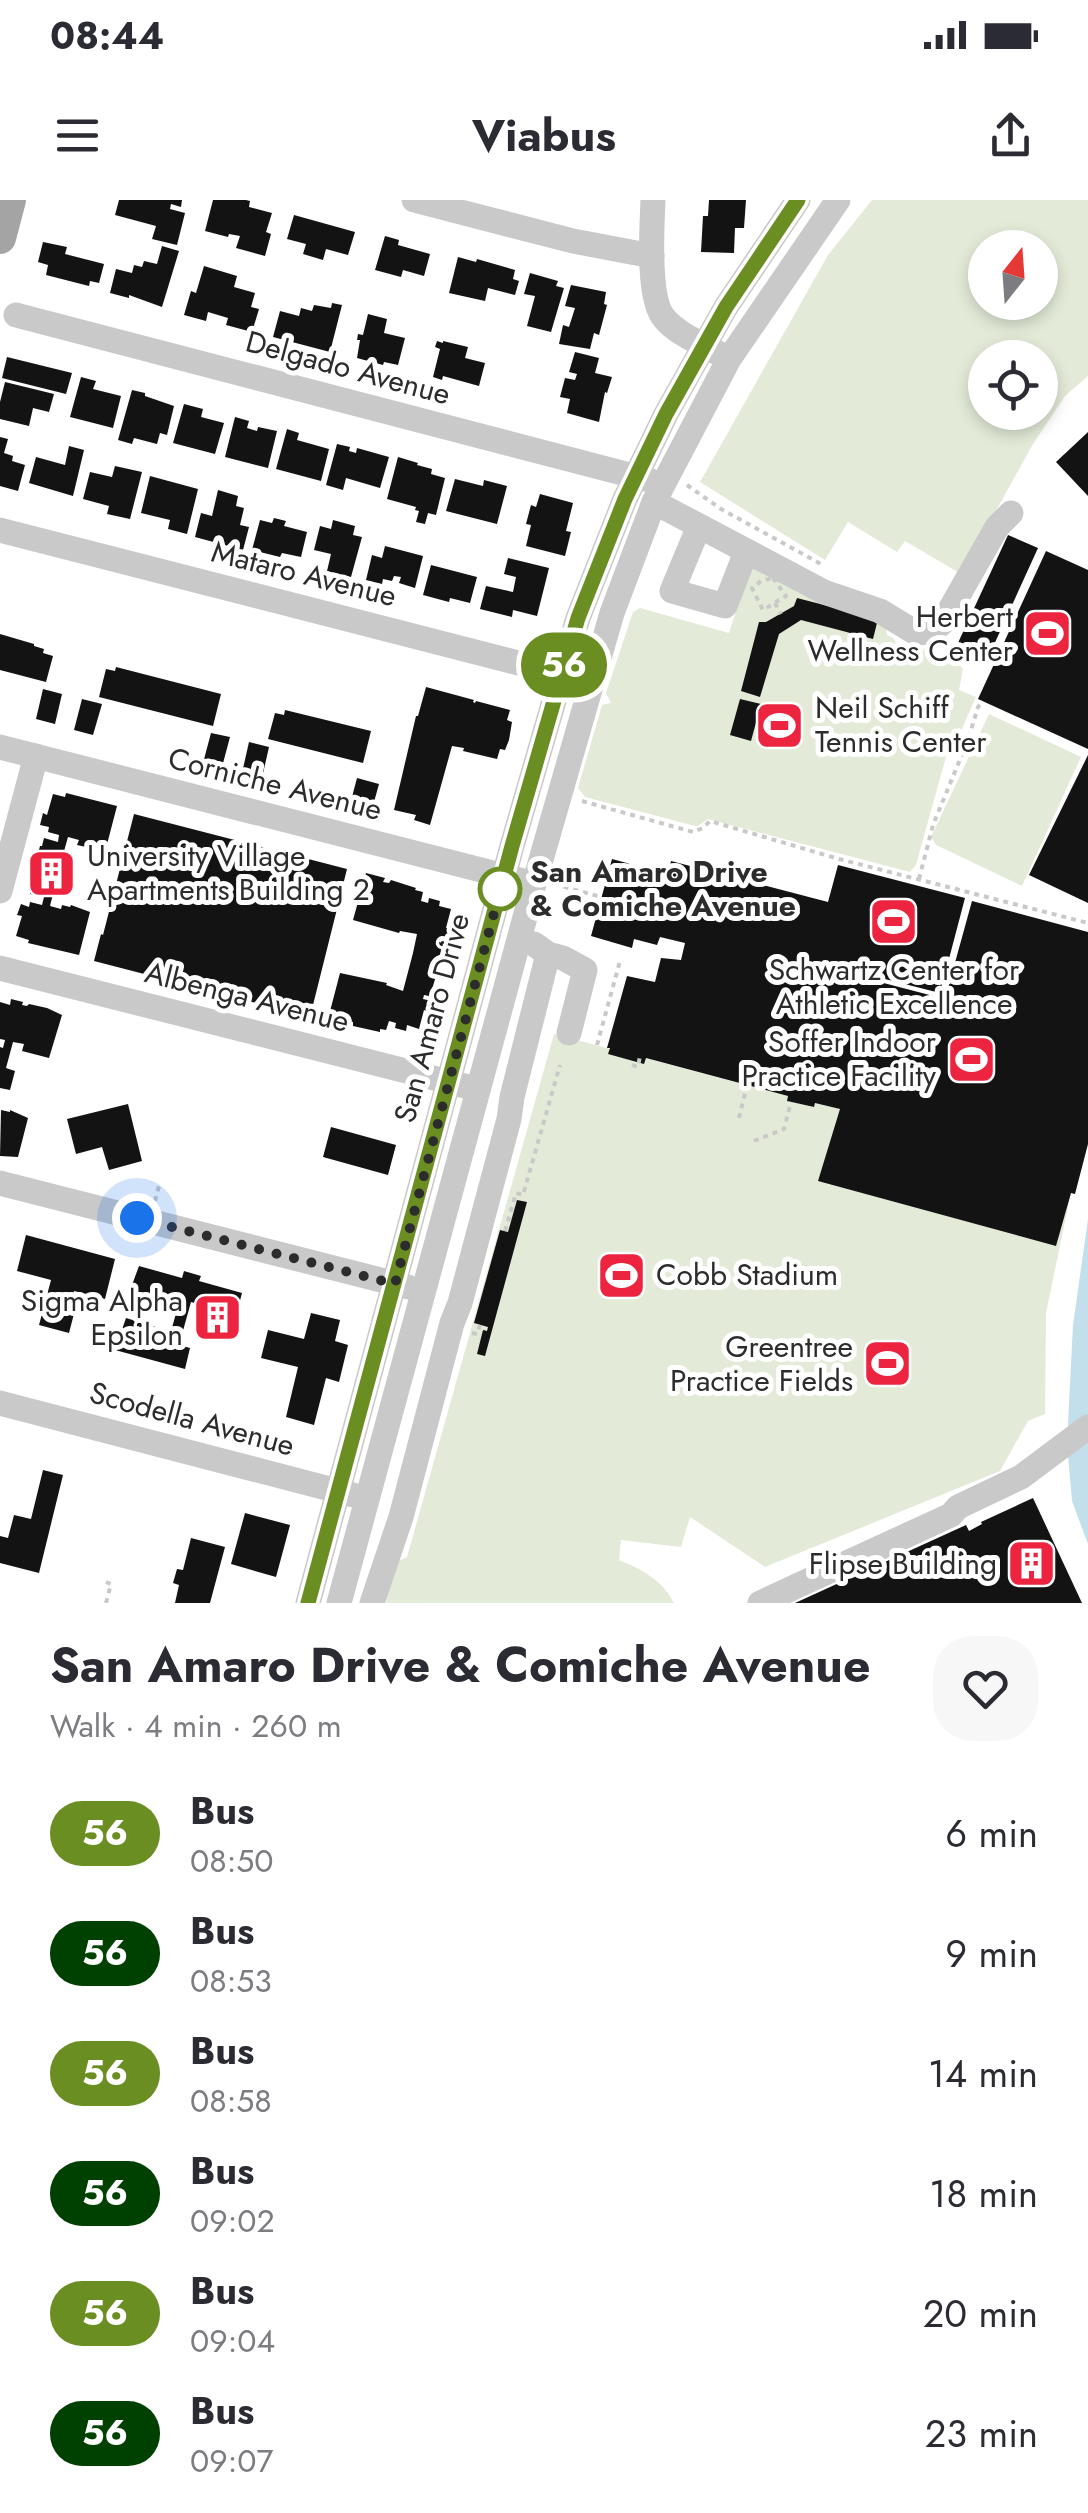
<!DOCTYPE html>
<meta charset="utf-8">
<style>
:root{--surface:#fff;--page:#f7f7f7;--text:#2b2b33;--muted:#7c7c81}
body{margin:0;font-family:Jost,sans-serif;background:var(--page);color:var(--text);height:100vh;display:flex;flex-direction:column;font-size:38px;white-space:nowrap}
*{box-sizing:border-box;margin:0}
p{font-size:32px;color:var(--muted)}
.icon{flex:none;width:55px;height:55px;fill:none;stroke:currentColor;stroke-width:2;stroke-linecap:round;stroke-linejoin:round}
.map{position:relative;height:1403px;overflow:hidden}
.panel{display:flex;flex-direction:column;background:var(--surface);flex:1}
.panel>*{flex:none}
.badge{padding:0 20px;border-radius:32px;font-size:35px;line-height:65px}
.needle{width:65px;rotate:17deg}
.controls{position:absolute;left:968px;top:30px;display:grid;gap:20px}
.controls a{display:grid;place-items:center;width:90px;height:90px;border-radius:50%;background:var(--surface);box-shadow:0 5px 15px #0003;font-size:50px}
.you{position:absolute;width:50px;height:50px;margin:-25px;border:8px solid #fff;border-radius:50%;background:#1a73e8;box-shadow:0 0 0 15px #1a73e833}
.map>.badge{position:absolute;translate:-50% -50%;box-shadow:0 0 0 5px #fff}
.round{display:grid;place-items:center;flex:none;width:105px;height:105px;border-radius:40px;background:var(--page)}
.headline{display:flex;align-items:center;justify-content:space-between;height:170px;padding:0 50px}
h1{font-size:48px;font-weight:700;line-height:75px}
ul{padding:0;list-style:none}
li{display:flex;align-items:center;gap:30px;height:120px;padding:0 50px}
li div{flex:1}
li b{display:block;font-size:38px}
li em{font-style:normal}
li .badge{min-width:110px;font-weight:700;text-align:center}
.status{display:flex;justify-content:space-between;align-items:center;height:70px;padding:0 50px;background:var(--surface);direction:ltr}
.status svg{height:28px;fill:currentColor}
header{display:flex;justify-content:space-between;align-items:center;height:130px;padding:0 50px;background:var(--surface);font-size:45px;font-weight:700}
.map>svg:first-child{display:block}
.green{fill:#e3ebd8;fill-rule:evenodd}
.water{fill:#c3dfec}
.building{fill:#131313}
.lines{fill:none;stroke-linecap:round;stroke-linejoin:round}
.path{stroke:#c9c9c9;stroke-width:4;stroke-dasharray:5 5;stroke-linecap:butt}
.minor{stroke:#c9c9c9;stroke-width:25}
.major{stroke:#a4a4a4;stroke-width:32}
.line-casing{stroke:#fff;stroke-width:22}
.line{stroke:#6b8e23;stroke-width:15}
.walk{stroke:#2c2c2c;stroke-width:10;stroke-dasharray:0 18}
.stop-dot{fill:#fff;stroke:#6b8e23;stroke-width:5}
.labels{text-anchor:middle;stroke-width:10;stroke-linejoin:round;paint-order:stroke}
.street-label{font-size:30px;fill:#2c2c2c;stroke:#fff}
.poi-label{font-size:30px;fill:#2c2c2c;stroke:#fff;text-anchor:end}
.stop-label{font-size:30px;font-weight:bold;fill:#2c2c2c;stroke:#fff;text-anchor:start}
</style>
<div class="status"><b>08:44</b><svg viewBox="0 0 49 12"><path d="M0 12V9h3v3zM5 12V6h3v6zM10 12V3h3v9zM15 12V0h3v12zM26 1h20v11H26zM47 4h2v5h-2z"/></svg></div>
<header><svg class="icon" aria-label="menu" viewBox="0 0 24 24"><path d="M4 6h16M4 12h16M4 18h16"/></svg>Viabus<svg class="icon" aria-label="share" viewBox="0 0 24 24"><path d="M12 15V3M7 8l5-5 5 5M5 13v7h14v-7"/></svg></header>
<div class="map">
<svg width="1088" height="1403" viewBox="0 0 1088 1403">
<rect width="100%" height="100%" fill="#fff"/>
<!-- green -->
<g class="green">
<path d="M872 0H1088V176L1065 196 1033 244 961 374 905 341 897 352 848 322 825 360 700 282 828 55ZM985 48H1040V102H985ZM985 158H1040V212H985Z"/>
<path d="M750 367 872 415 886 428 887 435 893 438 896 443C919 449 949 450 963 469L959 490 976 497 954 547 949 546 916 665 910 672 708 619 698 626H695L585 597 578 588 602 505 611 503 606 493 633 412 640 408 729 433Z"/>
<polygon points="989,514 1081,557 1022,686 936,645 931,637"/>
<path d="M554 834 788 896V901L813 907 815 903 840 909 1071 993 1046 1113 1045 1214 1028 1221 1000 1271 765 1367 690 1317 681 1347 621 1340 619 1360C642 1369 663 1381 674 1403H386L396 1362 407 1357Z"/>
</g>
<!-- water -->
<polygon class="water" points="1088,1019 1088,1344 1072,1301 1067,1244 1073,1125"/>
<!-- building -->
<g class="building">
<polygon points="119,0 182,0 181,7 171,4 170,9 185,13 177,45 152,39 156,26 115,15"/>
<polygon points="213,0 246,0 250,1 249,7 272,13 266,32 271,34 265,56 236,48 240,36 229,34 228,37 205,31"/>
<polygon points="709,0 746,0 744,28 735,28 734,53 701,52 703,16 708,16"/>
<polygon points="294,15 355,32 348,55 326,49 323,60 303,54 306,44 287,39"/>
<polygon points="385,36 399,40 398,45 430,54 424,76 403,70 401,77 375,70"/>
<polygon points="43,42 67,47 65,54 104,64 99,83 90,81 89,86 46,75 48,65 38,62"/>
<polygon points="162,46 179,51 162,107 129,95 129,98 110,93 116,69 132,73 134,65 142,67 144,61 157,64"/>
<polygon points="458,57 476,62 477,59 515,70 513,79 519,81 515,95 488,88 485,101 449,93"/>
<polygon points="204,66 237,76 234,87 255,93 251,107 259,109 252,132 226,125 228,118 208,112 206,121 184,115 191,91 196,93"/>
<polygon points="530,73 558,81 556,86 564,88 551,132 527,126 535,96 524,94"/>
<polygon points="571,85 606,92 604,104 607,105 599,135 594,133 590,149 559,144 563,125 569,127 575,108 565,106"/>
<polygon points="332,103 342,105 330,152 273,137 280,111 299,116 301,108 312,111 314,105 331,108"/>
<polygon points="368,114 387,119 384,133 405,138 398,165 384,162 383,165 357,158 360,140 357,140 358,134 363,135"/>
<polygon points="437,141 443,143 443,141 468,147 465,158 485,163 479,186 443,176 442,180 433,177 440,149 435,147"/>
<polygon points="575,152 599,158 595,173 612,177 607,193 605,192 599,222 567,213 570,199 560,197 565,178 575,180 577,174 569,172"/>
<polygon points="7,157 72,173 66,194 2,178"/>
<polygon points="81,177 96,181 93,189 121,196 113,228 70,217"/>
<polygon points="5,182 54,194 49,212 33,208 29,226 0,219 0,202"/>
<polygon points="132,190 145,193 145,196 174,206 167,235 160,233 157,244 134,238 132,244 118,240"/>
<polygon points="184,204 203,209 201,217 224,223 215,254 173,243"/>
<polygon points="235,217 249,221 247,228 257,231 258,227 277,231 268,268 225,257"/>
<polygon points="287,229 299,233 297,240 329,249 321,281 276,269"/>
<polygon points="1088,232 1088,296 1056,262"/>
<polygon points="0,237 8,239 4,253 13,256 12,261 25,265 18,291 0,286"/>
<polygon points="337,244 350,247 349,251 356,253 357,248 389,257 380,288 346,278 343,290 326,285"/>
<polygon points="69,246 84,250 73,296 29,283 36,257 65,265"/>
<polygon points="398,257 418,263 417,265 432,269 431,274 445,278 436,315 428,313 425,324 416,322 419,311 415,310 416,307 387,299"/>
<polygon points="115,266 142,272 130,319 107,314 109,306 83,299 90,272 112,277"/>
<polygon points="150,276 198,289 187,334 168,329 170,320 141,313"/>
<polygon points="455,279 483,286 484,280 507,286 497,324 446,311"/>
<polygon points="218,290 238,296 236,306 244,308 240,325 249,327 243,350 195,337 201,313 212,316"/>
<polygon points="540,294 573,303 566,331 571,332 565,356 526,346 531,325 526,324 531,305 536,307"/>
<polygon points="274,318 286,321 284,326 307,332 301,357 282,353 280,357 252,350 260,320 272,323"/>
<polygon points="333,320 355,326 353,335 362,337 351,377 327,371 331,354 314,350 320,326 331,329"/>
<polygon points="1008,335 1038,348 987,460 957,445"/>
<polygon points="385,346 423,356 415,388 399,383 401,377 394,376 392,381 383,379 382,384 366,380 372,355 382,358"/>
<polygon points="1046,351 1088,370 1088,549 978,499"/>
<polygon points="508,358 549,368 537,416 513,410 512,417 480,409 486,386 513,392 516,377 504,374"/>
<polygon points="431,365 477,377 470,403 450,398 449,402 423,395"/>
<polygon points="797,398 878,419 873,439 801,420 779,434 760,497 741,491 759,422 766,422 794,406"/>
<polygon points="0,434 34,444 34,446 44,449 43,453 53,456 46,482 0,470"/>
<polygon points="116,467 221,494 213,526 99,497 106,469 115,471"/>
<polygon points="426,487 474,500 473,502 475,503 476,501 510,510 507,520 512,522 509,540 505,550 500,549 497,559 463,551 464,548 452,546 430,625 414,620 416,615 394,610 416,516 418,516"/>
<polygon points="43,489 62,494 55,524 36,519"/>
<polygon points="82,499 102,504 93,535 74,530"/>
<polygon points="740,499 761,504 751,541 730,535"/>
<polygon points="285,510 371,531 363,563 268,539 275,513 284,515"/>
<polygon points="211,533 230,537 222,567 203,563"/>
<polygon points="249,542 269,547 262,578 242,573"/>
<polygon points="1088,555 1088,703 1029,675"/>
<polygon points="357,578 379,584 374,602 352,597"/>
<polygon points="66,593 117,606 105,652 86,649 86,647 77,645 79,640 68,637 61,662 72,665 65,685 56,682 50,706 61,709 62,705 70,707 71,705 90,712 79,755 28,743 29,740 16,736 22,716 17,715 21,704 29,707 30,702 42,705 44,697 30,694 32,685 30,684 39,658 37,658 40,646 42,646 44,638 58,642 59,635 48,632 49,627 40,625 43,613 47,615 53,594 65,597"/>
<polygon points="134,614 347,669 310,817 94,761 101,734 103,735"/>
<polygon points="612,659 668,674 671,661 828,702 838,665 965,698 940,793 877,777 876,781 945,799 972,701 1088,732 1088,944 1075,994 1071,993 1056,1046 818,981 840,909 815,903 814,907 787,901 788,896 646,858 644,864 608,854 610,848 607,848 627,776 655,782 661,758 681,760 685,743 660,737 657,745 634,739 632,748 591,736"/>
<polygon points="366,673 385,678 383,682 389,683 391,680 416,688 415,690 423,692 421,701 428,703 429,698 440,701 439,706 451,709 446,728 451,729 448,740 439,738 437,741 444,744 439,763 435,762 432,775 436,776 433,786 429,796 424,795 423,799 432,801 429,812 424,810 419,829 407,825 406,831 395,828 396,823 389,821 386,830 380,829 380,832 353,826 353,822 347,820 346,823 328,819 340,773 387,783 386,785 403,791 413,753 417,734 400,731 399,733 353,720"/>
<polygon points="11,799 23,802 22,805 27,806 29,804 47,808 62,815 49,858 22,851 24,844 13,842 6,868 15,871 10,890 0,888 0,847 3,848 5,840 0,839 0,802 10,805"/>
<polygon points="128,904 142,961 109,970 102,947 76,954 67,919"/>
<polygon points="1,910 10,912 10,910 28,918 18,957 0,956"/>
<polygon points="331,927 396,945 388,975 323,957"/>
<polygon points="517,1000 527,1002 485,1156 477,1154 483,1130 487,1131 488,1127 474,1123 500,1030 508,1032"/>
<polygon points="26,1035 115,1059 105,1099 74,1091 70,1105 76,1106 69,1133 39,1125 51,1080 17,1071"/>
<polygon points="139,1066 182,1078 184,1071 201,1076 199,1081 242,1093 233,1127 199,1117 202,1105 191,1102 179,1145 190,1148 185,1169 115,1150 126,1118 159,1128 156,1139 168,1142 180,1099 167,1096 164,1109 130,1100 134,1085 132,1085"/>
<polygon points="311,1113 340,1120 335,1141 348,1145 339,1182 326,1178 314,1225 286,1217 298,1167 261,1158 268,1130 304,1139"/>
<polygon points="43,1270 63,1275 39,1373 0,1363 0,1336 8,1338 14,1315 31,1319"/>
<polygon points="1033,1298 1082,1403 795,1403 966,1325 969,1331 982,1324 981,1322"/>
<polygon points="245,1313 290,1325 276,1377 231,1364"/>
<polygon points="191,1338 225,1347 210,1403 175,1403 179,1385 173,1383 177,1369 183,1370"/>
</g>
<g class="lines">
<!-- path -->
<g class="path">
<polyline points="687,285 721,309 821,364"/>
<polygon points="773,378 786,396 763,410 752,388 761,381"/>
<polyline points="775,403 781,414"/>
<polyline points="582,601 693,632 703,628 710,621 839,659 1088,723"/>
<polyline points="919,679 933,625 968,540 978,507 983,501"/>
<polyline points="554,684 601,697"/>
<polyline points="597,845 620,761"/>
<polyline points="632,865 638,867 640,856"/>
<polyline points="739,918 747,885"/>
<polyline points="754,941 784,929 791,902"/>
<polyline points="155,1001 160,982"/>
<polyline points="505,1031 516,993 523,995 560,865"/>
<polyline points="472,1133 477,1134 480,1125"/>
<polyline points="106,1382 111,1384 106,1403"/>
</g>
<!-- minor -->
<g class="minor">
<polyline points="414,0 573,41 652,56"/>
<path d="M653 0C652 27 647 98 664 118 677 134 701 143 718 153"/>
<polyline points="16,115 649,280"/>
<polyline points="654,302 824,392 880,411 916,433 932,432 943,422 997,327 1011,313"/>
<polyline points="699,326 672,391 725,406 746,352"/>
<polyline points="0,330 577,478"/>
<polyline points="0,547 520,680"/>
<polyline points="0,691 36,556"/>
<polyline points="534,744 548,754 563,758 585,770 569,833"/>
<polyline points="0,768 465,886"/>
<polyline points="0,983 408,1087"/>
<polyline points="0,1203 353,1295"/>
<polyline points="308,1403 512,646 578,418 625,299 666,214 726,107 798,0"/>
<polyline points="339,1403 534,684 612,413 654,302 729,159 838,0"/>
<polyline points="372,1403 401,1317 452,1123 460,1103 509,919 512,897 548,754"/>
<polyline points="760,1403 951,1315 958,1307 1021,1277 1088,1227"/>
</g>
<!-- major -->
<polyline class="major" points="0,38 10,0"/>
</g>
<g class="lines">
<defs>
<polyline id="line" points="308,1403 512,646 578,418 625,299 666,214 726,107 798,0"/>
</defs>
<!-- line casing -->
<use href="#line" class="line-casing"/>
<!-- line -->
<use href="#line" class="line"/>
<!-- walk -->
<polyline class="walk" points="137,1018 395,1084 504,676 500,689"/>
</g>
<!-- icons -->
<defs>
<symbol id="stadium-square" viewBox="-11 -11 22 22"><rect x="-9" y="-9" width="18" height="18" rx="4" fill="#ed2440" stroke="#fff"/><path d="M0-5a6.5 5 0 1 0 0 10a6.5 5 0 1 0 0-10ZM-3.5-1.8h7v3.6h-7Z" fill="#fff"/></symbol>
<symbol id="building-square" viewBox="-11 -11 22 22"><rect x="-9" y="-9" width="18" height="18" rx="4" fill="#ed2440" stroke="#fff"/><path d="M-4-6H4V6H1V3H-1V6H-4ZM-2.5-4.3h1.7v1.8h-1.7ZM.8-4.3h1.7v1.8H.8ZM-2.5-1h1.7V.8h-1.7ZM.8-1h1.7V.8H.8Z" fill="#fff"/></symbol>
</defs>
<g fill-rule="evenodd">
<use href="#stadium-square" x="1020" y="406" width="55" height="55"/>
<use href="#stadium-square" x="752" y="498" width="55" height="55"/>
<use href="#building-square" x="24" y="646" width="55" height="55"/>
<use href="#stadium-square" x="866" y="694" width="55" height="55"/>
<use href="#stadium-square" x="944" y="832" width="55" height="55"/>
<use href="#stadium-square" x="594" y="1048" width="55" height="55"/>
<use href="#building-square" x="190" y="1090" width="55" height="55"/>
<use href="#stadium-square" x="860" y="1136" width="55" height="55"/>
<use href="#building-square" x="1004" y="1336" width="55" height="55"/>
</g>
<!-- markers -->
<circle class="stop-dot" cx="500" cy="689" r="20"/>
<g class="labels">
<!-- street labels -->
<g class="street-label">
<text transform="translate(348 168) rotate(15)" y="10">Delgado Avenue</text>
<text transform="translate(304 374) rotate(14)" y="10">Mataro Avenue</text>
<text transform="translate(275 584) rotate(14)" y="10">Corniche Avenue</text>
<text transform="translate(247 797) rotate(14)" y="10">Albenga Avenue</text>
<text transform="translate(432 818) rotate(-75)" y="10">San Amaro Drive</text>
<text transform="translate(192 1219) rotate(15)" y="10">Scodella Avenue</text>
</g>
<!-- poi labels -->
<g class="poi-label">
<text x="1013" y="427">Herbert<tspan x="1013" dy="34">Wellness Center</tspan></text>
<text x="815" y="518" text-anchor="start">Neil Schiff<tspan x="815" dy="34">Tennis Center</tspan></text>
<text x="87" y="666" text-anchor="start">University Village<tspan x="87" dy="34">Apartments Building 2</tspan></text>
<text x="894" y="780" text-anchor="middle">Schwartz Center for<tspan x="894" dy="34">Athletic Excellence</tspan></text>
<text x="936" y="852">Soffer Indoor<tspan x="936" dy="34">Practice Facility</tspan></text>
<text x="656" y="1085" text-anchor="start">Cobb Stadium</text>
<text x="183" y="1111">Sigma Alpha<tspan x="183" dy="34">Epsilon</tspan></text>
<text x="853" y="1157">Greentree<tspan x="853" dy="34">Practice Fields</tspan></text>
<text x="997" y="1374">Flipse Building</text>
</g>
<!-- stop labels -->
<g class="stop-label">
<text x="530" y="682">San Amaro Drive<tspan x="530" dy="34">&amp; Comiche Avenue</tspan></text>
</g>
</g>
</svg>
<div class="controls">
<a><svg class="needle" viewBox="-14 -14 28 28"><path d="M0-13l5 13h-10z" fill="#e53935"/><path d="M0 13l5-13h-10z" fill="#7c7c81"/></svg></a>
<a><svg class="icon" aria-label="locate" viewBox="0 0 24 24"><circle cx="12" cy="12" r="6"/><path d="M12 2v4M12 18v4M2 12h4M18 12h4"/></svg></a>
</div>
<div class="you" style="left:137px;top:1018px"></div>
<b class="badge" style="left:564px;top:465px;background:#6b8e23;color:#fff">56</b>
</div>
<section class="panel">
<div class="headline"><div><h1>San Amaro Drive &amp; Comiche Avenue</h1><p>Walk · 4 min · 260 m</p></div><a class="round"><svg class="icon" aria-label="heart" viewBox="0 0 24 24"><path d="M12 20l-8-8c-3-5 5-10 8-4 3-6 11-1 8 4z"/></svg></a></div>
<ul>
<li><span class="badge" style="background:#6b8e23;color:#fff">56</span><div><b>Bus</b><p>08:50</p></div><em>6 min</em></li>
<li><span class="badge" style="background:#004000;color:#fff">56</span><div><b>Bus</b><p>08:53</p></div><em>9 min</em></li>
<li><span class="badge" style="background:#6b8e23;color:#fff">56</span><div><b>Bus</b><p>08:58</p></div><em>14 min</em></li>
<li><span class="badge" style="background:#004000;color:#fff">56</span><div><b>Bus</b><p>09:02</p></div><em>18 min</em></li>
<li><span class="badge" style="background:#6b8e23;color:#fff">56</span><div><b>Bus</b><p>09:04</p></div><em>20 min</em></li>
<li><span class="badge" style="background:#004000;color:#fff">56</span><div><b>Bus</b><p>09:07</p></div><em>23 min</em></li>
</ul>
</section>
